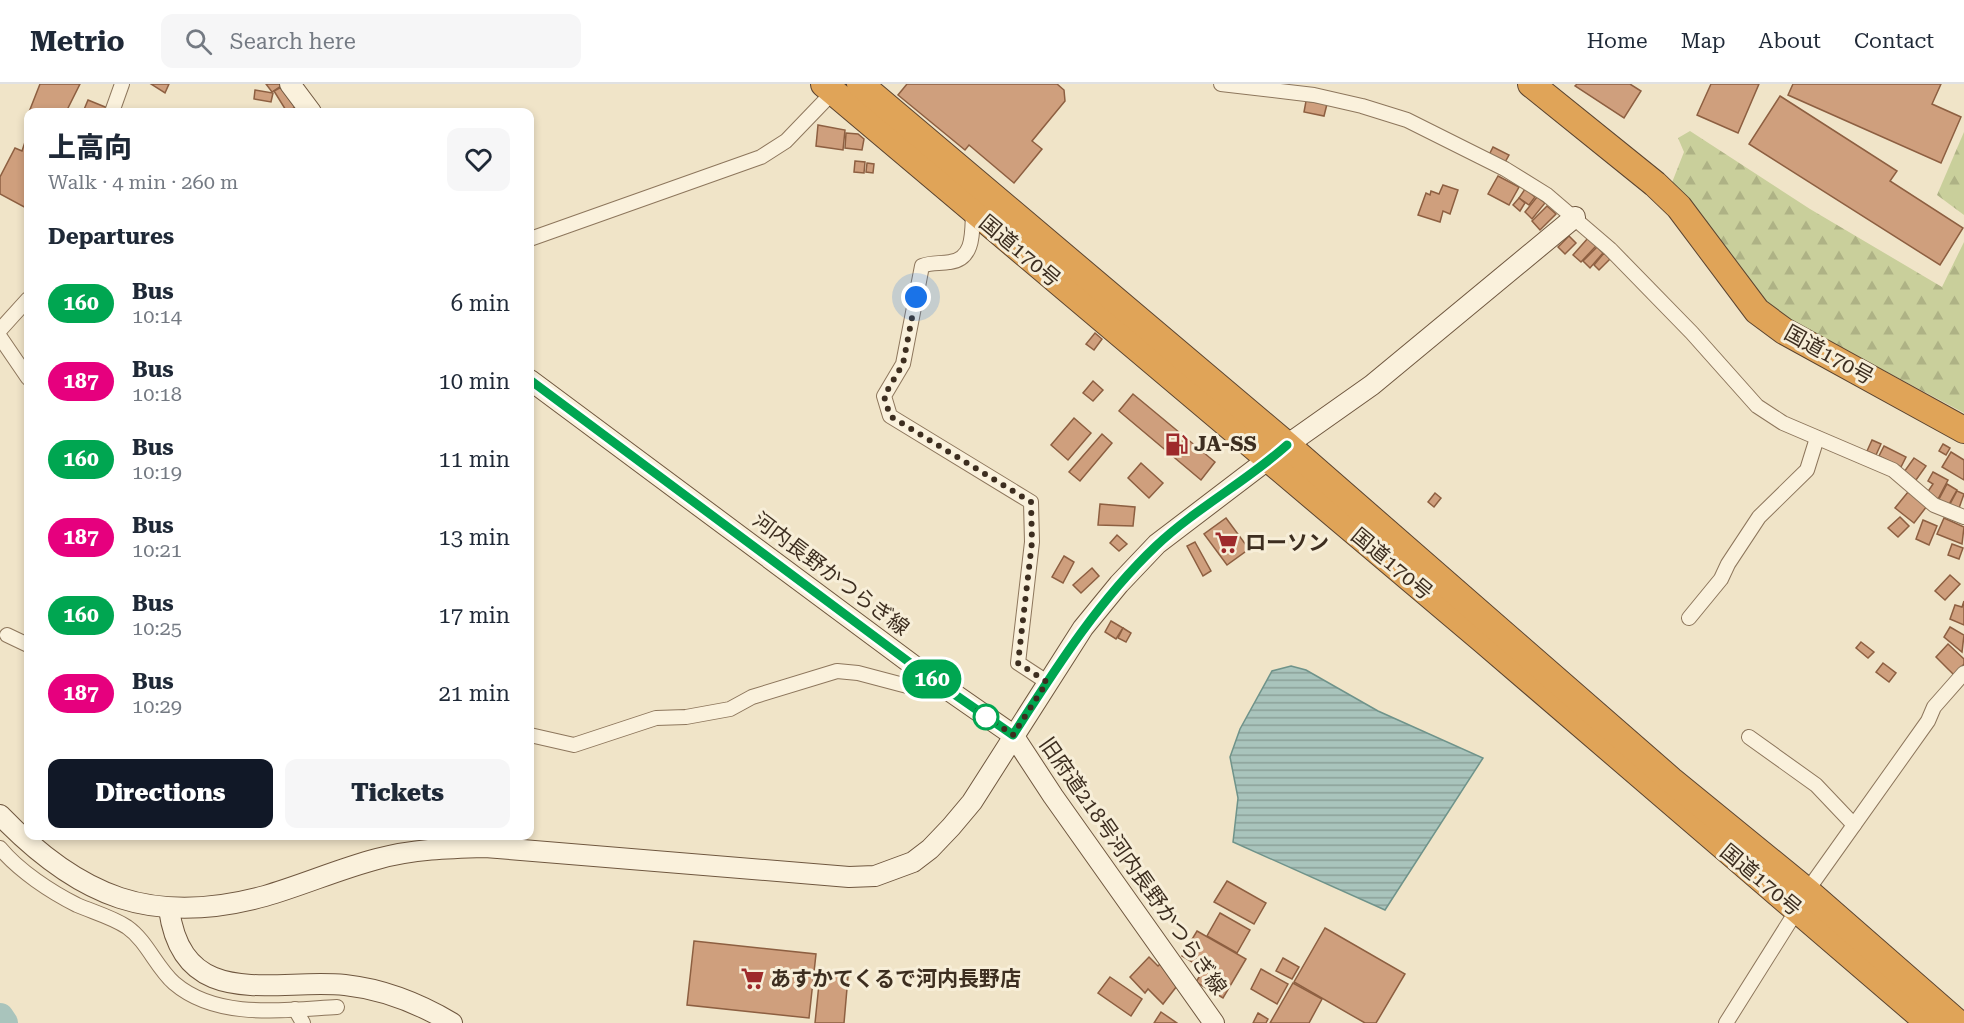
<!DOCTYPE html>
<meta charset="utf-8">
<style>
:root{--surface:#fff;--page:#f6f6f7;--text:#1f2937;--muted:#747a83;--line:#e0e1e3;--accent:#111827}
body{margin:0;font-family:"Roboto Serif","Noto Sans JP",serif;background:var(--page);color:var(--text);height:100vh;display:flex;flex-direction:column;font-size:22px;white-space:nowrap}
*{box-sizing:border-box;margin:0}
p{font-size:20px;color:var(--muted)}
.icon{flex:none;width:33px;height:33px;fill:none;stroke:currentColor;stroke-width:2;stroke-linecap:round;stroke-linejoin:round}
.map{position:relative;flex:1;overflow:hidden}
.drawer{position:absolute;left:24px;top:24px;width:510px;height:732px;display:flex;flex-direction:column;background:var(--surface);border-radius:12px;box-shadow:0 3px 9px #0003}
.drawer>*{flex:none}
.badge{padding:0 12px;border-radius:20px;font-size:21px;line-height:39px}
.you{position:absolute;width:30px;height:30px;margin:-15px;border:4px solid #fff;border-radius:50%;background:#1a73e8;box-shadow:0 0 0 9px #1a73e833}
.map>.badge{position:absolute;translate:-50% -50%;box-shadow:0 0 0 3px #fff}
h2{padding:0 24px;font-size:22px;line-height:54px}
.round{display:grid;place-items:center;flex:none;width:63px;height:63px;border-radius:12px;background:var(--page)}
.summary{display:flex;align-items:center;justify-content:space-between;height:102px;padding:0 24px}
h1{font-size:28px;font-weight:800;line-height:45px}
.action{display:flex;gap:12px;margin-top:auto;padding:12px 24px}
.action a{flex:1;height:69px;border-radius:12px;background:var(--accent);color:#fff;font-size:24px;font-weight:800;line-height:69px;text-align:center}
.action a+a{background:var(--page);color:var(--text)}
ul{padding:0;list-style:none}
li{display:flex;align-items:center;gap:18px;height:78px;padding:0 24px}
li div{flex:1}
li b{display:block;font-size:22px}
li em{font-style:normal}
li .badge{min-width:66px;font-weight:700;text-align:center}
header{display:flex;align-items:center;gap:36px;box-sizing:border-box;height:84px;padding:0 30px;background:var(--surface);border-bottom:2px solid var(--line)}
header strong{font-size:28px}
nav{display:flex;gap:33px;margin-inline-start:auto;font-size:21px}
.search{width:420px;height:54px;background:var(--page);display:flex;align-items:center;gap:15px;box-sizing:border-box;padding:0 21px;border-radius:12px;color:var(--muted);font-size:22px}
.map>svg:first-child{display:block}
.forest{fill:url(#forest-firs)}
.water{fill:url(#water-rules);stroke:#6f938a;stroke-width:1.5}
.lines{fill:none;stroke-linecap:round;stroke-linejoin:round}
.river{stroke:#a9c4bc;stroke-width:28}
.building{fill:#cf9f7d;stroke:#8d5f41;stroke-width:1.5}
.street-casing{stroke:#8d765c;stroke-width:16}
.secondary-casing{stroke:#6f573f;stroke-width:22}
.highway-casing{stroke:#5b4430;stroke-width:28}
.street{stroke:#faf1dc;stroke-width:14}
.secondary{stroke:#faf1dc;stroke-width:20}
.highway{stroke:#e0a458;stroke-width:26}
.line-casing{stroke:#fff;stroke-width:14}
.line{stroke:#00a651;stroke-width:9}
.walk{stroke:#3d2e20;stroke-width:6;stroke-dasharray:0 10.8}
.stop-dot{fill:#fff;stroke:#00a651;stroke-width:3}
.labels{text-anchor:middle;stroke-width:6;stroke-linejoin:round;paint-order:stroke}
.street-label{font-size:21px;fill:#3d2e20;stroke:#f7eed8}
.poi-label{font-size:21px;font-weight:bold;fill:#3d2e20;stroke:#f7eed8;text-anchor:start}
</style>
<header>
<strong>Metrio</strong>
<div class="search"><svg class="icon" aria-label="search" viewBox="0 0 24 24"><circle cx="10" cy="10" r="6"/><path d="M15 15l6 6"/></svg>Search here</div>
<nav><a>Home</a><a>Map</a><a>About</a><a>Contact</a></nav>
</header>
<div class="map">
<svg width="1964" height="939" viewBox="0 0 1964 939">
<defs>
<pattern id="forest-firs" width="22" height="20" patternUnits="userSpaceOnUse" patternTransform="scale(1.5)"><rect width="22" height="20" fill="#c9cf9b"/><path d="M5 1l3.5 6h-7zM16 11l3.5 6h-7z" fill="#aeb285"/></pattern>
<pattern id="water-rules" width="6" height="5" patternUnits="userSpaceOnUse" patternTransform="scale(1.5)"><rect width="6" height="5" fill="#a9c4bc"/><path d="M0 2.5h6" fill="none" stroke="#8ba098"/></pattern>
</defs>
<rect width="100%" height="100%" fill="#f0e4c8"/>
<!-- forest -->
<g class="forest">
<polygon points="1690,47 1810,125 1942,203 1964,158 1964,329 1784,233 1759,216 1671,101 1684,68 1678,54"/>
<polygon points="1964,48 1964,131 1937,111"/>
</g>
<!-- water -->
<polygon class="water" points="1291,582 1306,586 1378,627 1483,674 1385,826 1233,758 1238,714 1230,673 1240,645 1272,587"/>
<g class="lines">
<!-- river -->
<polyline class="river" points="0,933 4,939"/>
</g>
<!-- building -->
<g class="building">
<polygon points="40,0 80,0 66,28 29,28"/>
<polygon points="151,0 169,0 165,9"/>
<polygon points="266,0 284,0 272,8"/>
<polygon points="287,0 299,21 287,28 274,7"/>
<polygon points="907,0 1057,0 1064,6 1065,17 1032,57 1042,65 1014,99 969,61 965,66 898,11"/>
<polygon points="1577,0 1630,0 1641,7 1624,34 1575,2"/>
<polygon points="1711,0 1759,0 1738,49 1697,31"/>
<polygon points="1793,0 1941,0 1932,20 1961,33 1941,79 1788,11"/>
<polygon points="255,6 273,9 271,18 254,15"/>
<polygon points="1780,12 1897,87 1890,97 1963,144 1940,181 1749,60"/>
<polygon points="88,16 110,25 109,28 83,28"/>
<polygon points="1306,17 1327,20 1324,32 1304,28"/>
<polygon points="818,41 845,46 843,66 816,62"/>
<polygon points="28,49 28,125 0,110 0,93 15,64 22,67"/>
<polygon points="846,49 858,50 864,55 862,66 845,64"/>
<polygon points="1493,63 1509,71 1504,80 1489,71"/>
<polygon points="855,77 865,78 864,89 854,88"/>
<polygon points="867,79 874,80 873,89 866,88"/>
<polygon points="1498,92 1519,103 1509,121 1488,110"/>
<polygon points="1443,101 1458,106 1450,130 1443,127 1440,138 1418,131 1426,109 1430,111 1431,107 1439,110"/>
<polygon points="1525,105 1535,113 1529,121 1519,114"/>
<polygon points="1537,113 1545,119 1532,135 1525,128"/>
<polygon points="1519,114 1525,119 1520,127 1513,121"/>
<polygon points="1547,122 1556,130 1540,146 1532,137"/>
<polygon points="1569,152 1576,159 1565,170 1558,163"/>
<polygon points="1588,154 1596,162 1581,178 1573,171"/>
<polygon points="1597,163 1603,169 1590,184 1583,177"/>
<polygon points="1604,169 1610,175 1599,186 1594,181"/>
<polygon points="1095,249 1102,255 1094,266 1086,260"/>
<polygon points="1093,297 1103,306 1093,317 1083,309"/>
<polygon points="1133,310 1215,378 1201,396 1119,327"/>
<polygon points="1074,334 1091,349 1068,376 1051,361"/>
<polygon points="1102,350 1112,359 1080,397 1069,388"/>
<polygon points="1872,356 1881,360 1876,371 1867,367"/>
<polygon points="1943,360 1950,364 1946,371 1939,367"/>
<polygon points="1884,362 1906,373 1901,383 1879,372"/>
<polygon points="1951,368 1964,376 1964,396 1942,383"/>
<polygon points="1914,374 1926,382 1916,396 1904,388"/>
<polygon points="1141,379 1163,399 1149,414 1128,394"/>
<polygon points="1933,388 1948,396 1938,415 1927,409 1933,400 1928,397"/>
<polygon points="1947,400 1957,406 1948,422 1938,417"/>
<polygon points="1957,407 1964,410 1958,427 1949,422"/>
<polygon points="1908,408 1927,422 1914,439 1895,424"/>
<polygon points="1435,409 1441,414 1434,423 1428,418"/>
<polygon points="1100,420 1135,423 1133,442 1098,441"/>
<polygon points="1900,433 1909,442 1898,453 1888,444"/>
<polygon points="1226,434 1249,465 1227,481 1204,450"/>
<polygon points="1944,434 1964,443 1962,460 1937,450"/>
<polygon points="1923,436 1937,442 1929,461 1916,455"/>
<polygon points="1117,451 1127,460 1119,467 1110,459"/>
<polygon points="1195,458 1211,487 1203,492 1187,462"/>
<polygon points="1952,460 1963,464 1959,475 1948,471"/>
<polygon points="1064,472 1074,478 1063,499 1052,493"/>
<polygon points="1092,484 1099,492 1081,509 1073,501"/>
<polygon points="1950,491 1960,500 1945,516 1935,507"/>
<polygon points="1964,517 1964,541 1950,535 1955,521 1962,523"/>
<polygon points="1111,537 1123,544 1116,555 1105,548"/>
<polygon points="1950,543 1964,551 1962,568 1944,553"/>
<polygon points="1123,544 1131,549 1126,558 1118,554"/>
<polygon points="1861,558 1874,568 1868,574 1856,564"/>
<polygon points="1948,560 1964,575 1964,580 1954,591 1936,573"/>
<polygon points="1883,579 1896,589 1889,598 1876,588"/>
<polygon points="1227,797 1266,819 1254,840 1214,818"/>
<polygon points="1220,829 1250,846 1237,869 1207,852"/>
<polygon points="1325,844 1405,890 1376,939 1365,939 1294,898"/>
<polygon points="1197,847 1246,875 1223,914 1196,898 1204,885 1182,872"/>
<polygon points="694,857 816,870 809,934 687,921"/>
<polygon points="1149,873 1158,882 1161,879 1180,898 1163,920 1148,905 1145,909 1130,893"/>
<polygon points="1283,874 1299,883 1292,895 1276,887"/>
<polygon points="1261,885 1288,900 1277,920 1251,905"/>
<polygon points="820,890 848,893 844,939 815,939"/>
<polygon points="1110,893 1142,915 1131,932 1098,909"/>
<polygon points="1293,899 1322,915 1309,939 1270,939"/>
<polygon points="1161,928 1177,939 1154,939"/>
<polygon points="1258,929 1268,935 1266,939 1253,939"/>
</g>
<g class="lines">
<defs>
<g id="street">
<polyline points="1221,0 1314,11 1362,22 1407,36 1505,85 1547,111 1610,165 1692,249 1757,322 1783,339 1893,386 1934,421 1964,433"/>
<polyline points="112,28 122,0"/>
<path d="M973 128C972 146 975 175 950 178 940 180 932 178 922 182L903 280 884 312 890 332 1031 418 1032 458 1018 579 1047 598"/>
<polyline points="530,155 761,73 786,57 837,4"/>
<polyline points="0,246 28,215"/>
<polyline points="0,253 28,294"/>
<polyline points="1689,534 1721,495 1728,480 1759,433 1807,386 1817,354"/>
<polyline points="7,551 28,561"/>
<polyline points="530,651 574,661 656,634 686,633 730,625 752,613 837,587 858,589 911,603 942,602"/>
<polyline points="1749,653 1816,701 1854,741"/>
<path d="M0 764C19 787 51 808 77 821 93 828 112 833 127 843 147 857 156 883 174 899 217 936 284 926 337 923"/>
<polyline points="1807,807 1928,637 1934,623 1964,589"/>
<polyline points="295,925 303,939"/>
<polyline points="1726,939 1797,826"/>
</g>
<g id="secondary">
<polyline points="290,0 311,28"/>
<polyline points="530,296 921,587 1013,651 1053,712 1214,939"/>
<path d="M0 731C79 813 152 843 265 812 303 801 339 785 377 775 413 765 449 764 485 763L849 793 875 792 913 778 930 765 951 743 972 718 1083 544 1119 500 1157 460 1287 361 1372 301 1575 133"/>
<path d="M169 825C183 929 273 894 345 901 382 905 420 920 452 939"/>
</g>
<g id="highway">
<polyline points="824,0 1483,556 1929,939"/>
<polyline points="860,0 1287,361 1671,696 1807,807 1958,939"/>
<polyline points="1531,0 1655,100 1679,123 1757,227 1784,247 1964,346"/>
</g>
</defs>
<!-- street casing -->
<use href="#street" class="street-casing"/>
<!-- secondary casing -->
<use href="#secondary" class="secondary-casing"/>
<!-- highway casing -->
<use href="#highway" class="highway-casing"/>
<!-- street -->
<use href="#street" class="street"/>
<!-- secondary -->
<use href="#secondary" class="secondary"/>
<!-- highway -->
<use href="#highway" class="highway"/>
</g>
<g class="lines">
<defs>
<path id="line" d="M530 296 921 587 1013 651C1056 584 1098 517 1156 462 1196 424 1246 398 1287 361"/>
</defs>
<!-- line casing -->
<use href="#line" class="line-casing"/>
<!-- line -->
<use href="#line" class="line"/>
<!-- walk -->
<polyline class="walk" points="916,213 903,280 884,312 890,332 1031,418 1032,458 1018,579 1047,598 1013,651 977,626 986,633"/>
</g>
<!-- icons -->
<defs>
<symbol id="fuel-bare" viewBox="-9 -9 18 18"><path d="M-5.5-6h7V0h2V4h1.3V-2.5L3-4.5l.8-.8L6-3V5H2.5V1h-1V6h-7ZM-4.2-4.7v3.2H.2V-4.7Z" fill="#9e2a2b" stroke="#f7eed8" stroke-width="2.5" paint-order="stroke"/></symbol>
<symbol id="supermarket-bare" viewBox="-9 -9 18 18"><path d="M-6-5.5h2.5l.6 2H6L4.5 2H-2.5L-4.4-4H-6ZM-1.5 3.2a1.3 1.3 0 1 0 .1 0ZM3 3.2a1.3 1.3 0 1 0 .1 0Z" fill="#9e2a2b" stroke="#f7eed8" stroke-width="2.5" paint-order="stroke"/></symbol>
</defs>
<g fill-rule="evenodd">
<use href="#fuel-bare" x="1160" y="344" width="33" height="33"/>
<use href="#supermarket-bare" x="1210" y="442" width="33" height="33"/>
<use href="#supermarket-bare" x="736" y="878" width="33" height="33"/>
</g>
<!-- markers -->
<circle class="stop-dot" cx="986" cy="633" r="12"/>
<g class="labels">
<!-- street labels -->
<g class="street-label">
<text transform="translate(1020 167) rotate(40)" y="7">国道170号</text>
<text transform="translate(1829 271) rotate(29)" y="7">国道170号</text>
<text transform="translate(1392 480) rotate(40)" y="7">国道170号</text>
<text transform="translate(831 490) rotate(37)" y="7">河内長野かつらぎ線</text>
<text transform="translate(1133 782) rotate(55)" y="7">旧府道218号河内長野かつらぎ線</text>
<text transform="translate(1761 796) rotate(40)" y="7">国道170号</text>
</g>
<!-- poi labels -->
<g class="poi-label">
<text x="1194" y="367">JA-SS</text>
<text x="1245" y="466">ローソン</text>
<text x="770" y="902">あすかてくるで河内長野店</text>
</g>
</g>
</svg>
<div class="you" style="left:916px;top:213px"></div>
<b class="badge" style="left:932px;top:595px;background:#00a651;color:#fff">160</b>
<section class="drawer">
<div class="summary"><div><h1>上高向</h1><p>Walk · 4 min · 260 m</p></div><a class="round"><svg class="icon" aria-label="heart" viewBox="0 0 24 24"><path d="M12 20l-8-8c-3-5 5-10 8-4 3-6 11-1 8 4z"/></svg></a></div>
<h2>Departures</h2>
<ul>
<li><span class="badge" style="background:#00a651;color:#fff">160</span><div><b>Bus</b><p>10:14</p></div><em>6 min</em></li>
<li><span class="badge" style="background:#e6007e;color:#fff">187</span><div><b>Bus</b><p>10:18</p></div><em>10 min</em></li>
<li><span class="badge" style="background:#00a651;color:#fff">160</span><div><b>Bus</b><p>10:19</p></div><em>11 min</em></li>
<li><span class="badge" style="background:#e6007e;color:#fff">187</span><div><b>Bus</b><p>10:21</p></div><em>13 min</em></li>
<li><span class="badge" style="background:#00a651;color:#fff">160</span><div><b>Bus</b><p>10:25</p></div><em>17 min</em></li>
<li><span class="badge" style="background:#e6007e;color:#fff">187</span><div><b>Bus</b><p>10:29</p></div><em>21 min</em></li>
</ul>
<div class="action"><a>Directions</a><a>Tickets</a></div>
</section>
</div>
